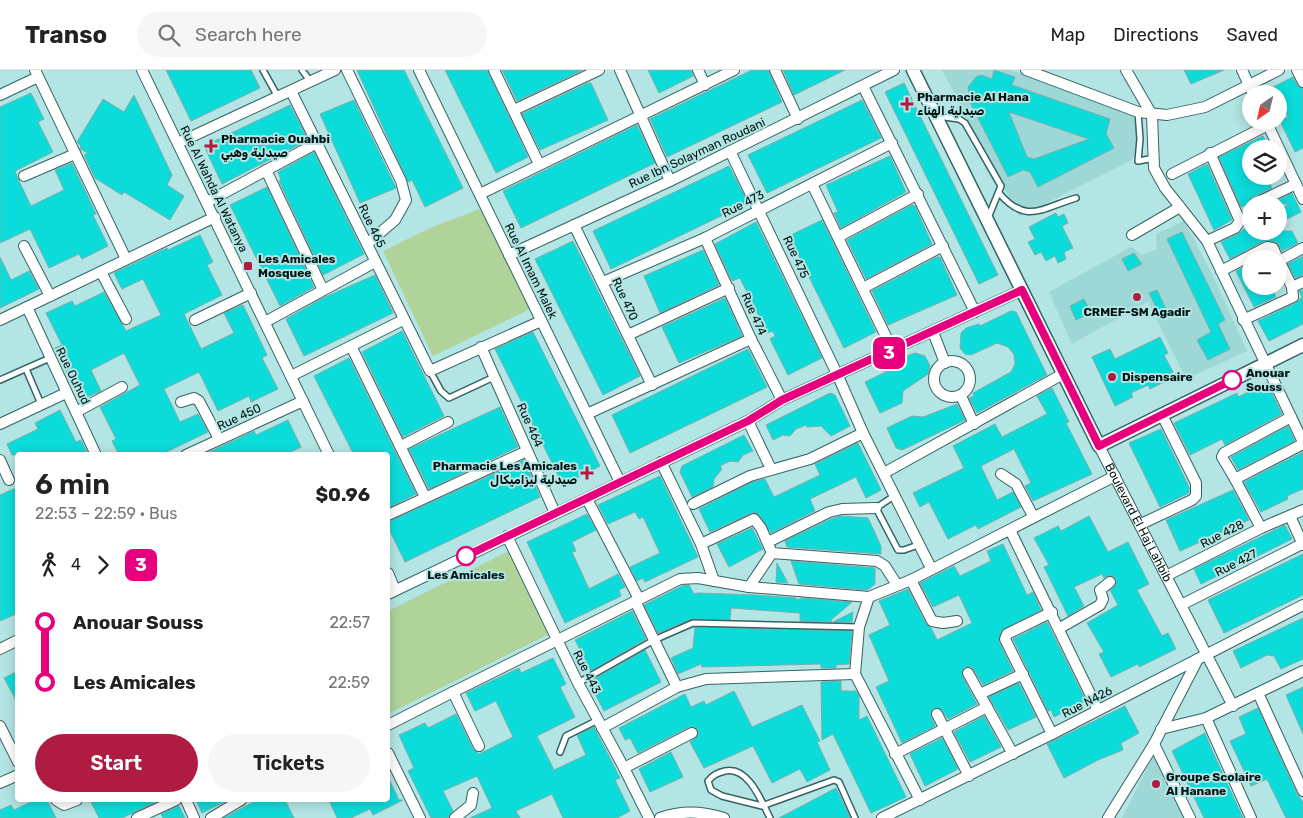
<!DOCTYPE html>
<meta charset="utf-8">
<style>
:root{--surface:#fff;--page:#f6f6f6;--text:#222;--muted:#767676;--line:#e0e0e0;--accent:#b01c41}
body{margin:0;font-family:Rubik,Cairo,sans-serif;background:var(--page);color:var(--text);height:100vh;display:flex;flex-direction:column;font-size:19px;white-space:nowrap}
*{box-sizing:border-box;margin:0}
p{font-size:16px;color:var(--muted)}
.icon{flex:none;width:28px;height:28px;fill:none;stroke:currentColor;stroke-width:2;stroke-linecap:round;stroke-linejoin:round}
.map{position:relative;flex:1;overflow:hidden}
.side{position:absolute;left:15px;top:382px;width:375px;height:350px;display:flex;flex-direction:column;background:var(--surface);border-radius:5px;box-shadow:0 2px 12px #0003}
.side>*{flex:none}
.badge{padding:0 10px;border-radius:8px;font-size:18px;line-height:32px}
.needle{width:32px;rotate:214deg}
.fabs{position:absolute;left:1242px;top:15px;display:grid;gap:10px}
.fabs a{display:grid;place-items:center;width:45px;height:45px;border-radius:50%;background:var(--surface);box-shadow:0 2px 12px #0003;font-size:25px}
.map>.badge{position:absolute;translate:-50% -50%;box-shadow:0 0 0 2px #fff}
.legs{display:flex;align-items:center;gap:8px;height:55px;padding:0 20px;font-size:16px}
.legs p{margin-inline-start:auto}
.head{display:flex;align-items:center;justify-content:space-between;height:85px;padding:0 20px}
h1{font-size:28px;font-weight:600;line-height:38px}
.cta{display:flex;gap:10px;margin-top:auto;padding:10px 20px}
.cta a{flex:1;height:58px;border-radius:30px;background:var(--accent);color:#fff;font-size:20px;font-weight:600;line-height:58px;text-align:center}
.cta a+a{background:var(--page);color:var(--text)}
ul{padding:0 20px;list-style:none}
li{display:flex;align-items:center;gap:18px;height:60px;font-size:19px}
li i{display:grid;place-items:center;width:8px;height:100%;margin:0 6px;background:currentColor}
li i::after{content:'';width:12px;height:12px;margin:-6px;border:4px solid;border-radius:50%;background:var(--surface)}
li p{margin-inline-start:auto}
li:first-child i{background:linear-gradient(#0000 50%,currentColor 0)}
li:last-child i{background:linear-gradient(currentColor 50%,#0000 0)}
header{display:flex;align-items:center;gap:30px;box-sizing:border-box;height:70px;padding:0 25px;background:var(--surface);border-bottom:1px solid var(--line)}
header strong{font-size:24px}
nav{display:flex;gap:28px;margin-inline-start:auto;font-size:18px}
.search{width:350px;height:45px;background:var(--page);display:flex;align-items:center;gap:12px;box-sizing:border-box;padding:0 18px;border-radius:28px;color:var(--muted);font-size:19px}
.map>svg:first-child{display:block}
.built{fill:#9dd8d6}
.green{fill:#afd399}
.building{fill:#0bdcda;stroke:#7cadac;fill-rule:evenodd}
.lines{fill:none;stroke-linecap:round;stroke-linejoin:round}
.service-casing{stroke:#346363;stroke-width:8}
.minor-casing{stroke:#346363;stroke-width:12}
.tertiary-casing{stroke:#346363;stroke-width:15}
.service{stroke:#fff;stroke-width:5}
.minor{stroke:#fff;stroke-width:10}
.tertiary{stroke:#fff;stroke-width:12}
.line-1-casing{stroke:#fff;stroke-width:11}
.line-1{stroke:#e6007e;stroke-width:8}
.poi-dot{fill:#b01c41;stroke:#b2e5e3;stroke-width:2}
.stop-1-dot{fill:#fff;stroke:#e6007e;stroke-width:2.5}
.labels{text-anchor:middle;stroke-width:4;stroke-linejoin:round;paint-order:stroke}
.poi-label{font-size:12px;font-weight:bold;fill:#011212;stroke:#b2e5e3;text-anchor:start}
.street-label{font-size:12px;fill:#011212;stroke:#b2e5e3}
.stop-label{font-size:12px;font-weight:bold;fill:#011212;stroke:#b2e5e3;text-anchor:start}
</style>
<header>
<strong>Transo</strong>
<div class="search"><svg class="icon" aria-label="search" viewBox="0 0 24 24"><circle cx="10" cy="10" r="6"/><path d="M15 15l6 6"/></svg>Search here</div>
<nav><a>Map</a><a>Directions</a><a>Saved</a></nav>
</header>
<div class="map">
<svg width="1303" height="748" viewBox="0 0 1303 748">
<rect width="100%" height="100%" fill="#b2e5e3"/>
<!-- built -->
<g class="built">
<polygon points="942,0 1011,0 1132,44 1139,57 1139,79 1132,90 1019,147"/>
<polygon points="1184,151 1213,206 1247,281 1186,309 1148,232 1072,274 1049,222 1131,177 1142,185 1157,179 1156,164"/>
<polygon points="1156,681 1189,748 1122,748"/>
</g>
<!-- green -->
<g class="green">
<polygon points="480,139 530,239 433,286 383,181 430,158"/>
<polygon points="509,481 549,564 388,644 388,541"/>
</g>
<!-- building -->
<g class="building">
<polygon points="166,0 251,0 260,18 191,51"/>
<polygon points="357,0 404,0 463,118 425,137 412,110 408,112"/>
<polygon points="445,0 487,0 528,87 496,103"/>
<polygon points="502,0 583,0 517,31"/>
<polygon points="648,0 691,0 693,6 659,23"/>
<polygon points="752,0 768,0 782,32 667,87 650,49"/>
<polygon points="783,0 845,0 794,25"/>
<path d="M994 0 1015 7 1012 15 1110 49 1106 64 1114 78 1038 117 1030 102 1023 100 1008 107 971 34 968 17 976 7 981 5 992 9ZM1009 42 1089 69 1034 89 1027 87Z"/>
<polygon points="1184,0 1224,0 1191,14"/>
<polygon points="1293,7 1297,15 1303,19 1303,78 1295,82 1280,51 1288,47 1279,24 1273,17"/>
<polygon points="588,13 591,13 608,50 540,80 522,44"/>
<polygon points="904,13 998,205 979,214 885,22"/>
<polygon points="31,23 44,49 38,52 53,82 15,101 18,109 31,136 64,120 55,100 72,93 96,144 93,145 108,176 82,189 79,184 49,198 30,159 0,173 0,37"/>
<polygon points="134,25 172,105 167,115 184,126 170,150 124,122 122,125 95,108 84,85 88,83 80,79 81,76 77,72 103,29 124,42"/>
<polygon points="354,30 396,118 360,133 320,44"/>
<polygon points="862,30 881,68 767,123 748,85"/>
<polygon points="290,35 308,70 222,114 204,76"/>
<polygon points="637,55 655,93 521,158 503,121"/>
<polygon points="1263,66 1269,79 1251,79 1251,106 1266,106 1272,118 1251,128 1247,135 1241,137 1219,87"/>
<polygon points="314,82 364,184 323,205 279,111 281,110 278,102"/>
<polygon points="890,86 906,122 841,158 834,143 838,142 826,115"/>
<polygon points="1207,94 1232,150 1214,160 1188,104"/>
<polygon points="729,96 748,133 611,199 593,161"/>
<polygon points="267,117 314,217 280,236 230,135"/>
<polygon points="1292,123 1301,142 1279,153 1279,139 1290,134 1271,134"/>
<polygon points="912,135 915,136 932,174 866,209 847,170"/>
<polygon points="1056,143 1058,147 1064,144 1068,153 1062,156 1073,178 1064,182 1066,189 1058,193 1055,186 1046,191 1041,182 1035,185 1028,172 1035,169 1029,157"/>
<polygon points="822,150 876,262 844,278 789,166"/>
<polygon points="756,152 822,288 788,305 770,269 775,266 773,261 767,263 740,208 732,211 715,174"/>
<polygon points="1251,153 1251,161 1292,161 1298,173 1282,181 1277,172 1264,171 1230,189 1221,172 1238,164"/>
<polygon points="1182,162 1225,250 1218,254 1230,279 1208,290 1197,270 1211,262 1167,169"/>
<polygon points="200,165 213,192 207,195 222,225 184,244 201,279 234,263 224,243 243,235 267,285 262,288 278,319 251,332 249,326 218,341 199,302 164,319 180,352 198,344 208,362 160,385 119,385 112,371 116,369 100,337 140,315 124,283 91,300 101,321 80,330 55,278 62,275 46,243 72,231 75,236 104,222 126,261 161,245 143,209 122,219 114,203 167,178 168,180"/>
<polygon points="573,171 640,306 603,325 535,189"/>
<polygon points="703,180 719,215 660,243 644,206"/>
<polygon points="1134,183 1142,194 1128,201 1122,189"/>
<polygon points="1303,186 1303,205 1295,208 1288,194"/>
<polygon points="0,187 11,210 29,201 39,219 0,238"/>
<polygon points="937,187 940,187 957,225 888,255 872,221"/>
<polygon points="1251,193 1251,216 1271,216 1276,227 1254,237 1236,201"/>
<polygon points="375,205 393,243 304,286 286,249 323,228"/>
<polygon points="1157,220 1168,243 1161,247 1149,223"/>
<polygon points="1303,220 1303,254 1269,271 1258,251 1296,233 1302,227 1299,221"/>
<polygon points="725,228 742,266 679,293 662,257"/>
<polygon points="1084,229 1091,243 1076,250 1070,236"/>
<polygon points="1011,241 1016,242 1047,305 977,343 969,328 974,326 973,323 1011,302 1015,294 1014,284 1008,277 997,273 971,285 965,284 960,278 961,263 966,258 979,254 980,256"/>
<polygon points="402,261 444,346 403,367 362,282"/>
<polygon points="533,262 600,396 563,415 495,279"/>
<polygon points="1160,267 1168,283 1164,285 1173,302 1166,305 1168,310 1150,319 1148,315 1131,323 1133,327 1115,336 1092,287 1110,279 1115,289"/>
<polygon points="748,279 767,317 630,383 612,345"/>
<polygon points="915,283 925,286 930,296 928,304 903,321 902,333 880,343 865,312 900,295 898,292 906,286"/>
<polygon points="349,288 416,424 388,438 388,385 354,385 314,306"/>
<polygon points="1267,313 1282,344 1225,375 1222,369 1190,385 1174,353 1237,323 1238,327"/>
<polygon points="1052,318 1069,352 1066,353 1092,404 1033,431 1025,416 1031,413 1014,379 981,396 997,430 1013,422 1021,437 978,459 976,455 948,469 929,432 920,437 913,423 964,398 953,376 995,354 1002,367 1047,344 1037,326"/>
<polygon points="830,323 835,325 850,356 831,366 821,356 807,357 806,355 796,359 790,366 783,365 773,370 766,355"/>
<polygon points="957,334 965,350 902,380 896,378 887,358 912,346 923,347"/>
<polygon points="500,337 518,377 429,419 409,379"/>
<polygon points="60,340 76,372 81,370 88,385 12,385 7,374 38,359 35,353"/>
<polygon points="288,350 301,377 284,385 203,385 254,361 256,365"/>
<polygon points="1288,356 1295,371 1238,400 1231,387"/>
<polygon points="1161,359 1189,417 1189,423 1160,437 1129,373"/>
<polygon points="744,365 753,381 743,385 738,392 730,391 720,396 722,399 714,409 713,417 692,427 680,402 682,396"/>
<polygon points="858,373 881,420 866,428 856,407 810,429 815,441 771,463 759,445 754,442 710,462 699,439 752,412 765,409 774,427 820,405 815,394"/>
<polygon points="1303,382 1303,419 1287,426 1288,429 1261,442 1244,412"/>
<polygon points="524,390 540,427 405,492 388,457 388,452"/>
<polygon points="660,406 698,487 645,512 643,508 637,511 630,497 660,483 643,447 639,449 635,442 608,454 598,435"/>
<polygon points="18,417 18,543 0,551 0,425"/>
<polygon points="1233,420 1249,450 1180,481 1166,450"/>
<polygon points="587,444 596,460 572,472 576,481 572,482 589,519 618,504 625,517 619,520 621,526 565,553 527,472"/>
<polygon points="841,446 868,448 881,476 881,484 787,477 785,471 831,449"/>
<polygon points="1089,446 1108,482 1128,472 1149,514 1137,520 1162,566 1168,563 1176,579 1139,597 1138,594 1111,607 1099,584 1104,582 1087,553 1118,535 1110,520 1116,515 1116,508 1109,505 1104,508 1102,504 1074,517 1084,536 1068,546 1044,497 1049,495 1034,468 1058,456 1061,461"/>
<polygon points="1285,455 1292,469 1201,514 1194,499"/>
<polygon points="752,458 763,479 729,497 717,474"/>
<polygon points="1003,474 1027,525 1033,522 1041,540 1001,561 999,572 1013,601 983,615 972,597 964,597 962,606 977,634 948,649 941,639 934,638 930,644 935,656 902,673 876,617 889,611 869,565 890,555 879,531 908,519 926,554 931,558 937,570 972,553 959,525 933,537 920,513 954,496 960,506 991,491 987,481"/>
<polygon points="1303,484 1303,525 1224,563 1208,530"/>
<polygon points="791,491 875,498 875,514 867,520 799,514"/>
<polygon points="777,493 788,513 776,512"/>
<polygon points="689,515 694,524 698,523 755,525 796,528 797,530 801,528 852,532 831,550 832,552 800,551 800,543 731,538 730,550 692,549 658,563 644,535 682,516"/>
<polygon points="632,541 646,569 591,601 575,570"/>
<polygon points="853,542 852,552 833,552"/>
<polygon points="1303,548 1303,589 1281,599 1274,586 1267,585 1241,598 1233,581"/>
<polygon points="1047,552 1086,631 1054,647 1051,640 1048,641 1013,569"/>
<polygon points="695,557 852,561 849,594 836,595 836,598 821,598 821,594 702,597 701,594 678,604 671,588 693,578"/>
<polygon points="645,580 661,612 604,641 589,612"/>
<polygon points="553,588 566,614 560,617 575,647 537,666 554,700 586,685 577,665 594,657 620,708 615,710 630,741 617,748 563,748 552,724 516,741 520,748 470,748 492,738 477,706 443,721 453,741 448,748 431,748 408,701 414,698 399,665 425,653 428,658 456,644 473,679 479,684 513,667 496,631 475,641 466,623 519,598 521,603"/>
<polygon points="18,601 18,634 4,608"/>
<polygon points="841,611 841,621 856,621 859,626 859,650 867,646 906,727 871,743 833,664 822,670 821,612"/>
<polygon points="1019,613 1036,647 1008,660 989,627"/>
<polygon points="1303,617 1303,664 1286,625"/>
<polygon points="734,621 752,657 802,635 820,671 817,672 830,700 807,712 800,699 772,713 753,676 704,698 690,672 698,666 698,660 695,657 689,657 638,683 630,668 625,670 619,658 685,624 691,637 704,631 706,635"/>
<polygon points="1125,636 1139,663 1121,673 1123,680 1098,690 1064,708 1047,674"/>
<polygon points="1258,638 1297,724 1303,732 1303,748 1286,748 1267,709 1251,716 1230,671 1246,664 1239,647"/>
<polygon points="984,646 1001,677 970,692 954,662"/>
<polygon points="1205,663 1211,678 1243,748 1204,748 1172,681"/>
<polygon points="942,668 958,699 925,716 910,684"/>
<polygon points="671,682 683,707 650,722 639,699"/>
<polygon points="388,707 399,730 403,730 373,745 370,739 351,748 337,748 329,730 388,730"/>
<polygon points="836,718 850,748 779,748"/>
<polygon points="35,730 47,730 56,748 0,748 0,740 11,735 14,740"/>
<polygon points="90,730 160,730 122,748 99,748"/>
<polygon points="196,730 228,730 202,743"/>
<polygon points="257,730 285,730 294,748 224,748"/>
<polygon points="179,736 185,748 163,748 161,744"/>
</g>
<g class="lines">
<defs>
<g id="service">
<polyline points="263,0 278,27"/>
<polyline points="302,0 310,11"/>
<polyline points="1138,42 1140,69 1138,91 1155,88"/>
<polyline points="937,46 959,49 965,53 1001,116 988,148"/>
<path d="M999 123C1026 155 1042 138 1076 128"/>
<polyline points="26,299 41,334"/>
<polyline points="430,301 441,321 449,328 494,307"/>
<polyline points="0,310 50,288"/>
<polyline points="894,426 876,438 898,480 904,480 918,475"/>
<polyline points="578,613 654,570 693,553 859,557"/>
<polyline points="560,682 566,666 598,650"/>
<path d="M770 748C761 730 748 696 725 701 717 703 713 705 708 711L711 720 722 726 762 736 834 710 839 712 855 748"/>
</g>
<g id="minor">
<polyline points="35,0 126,189"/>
<polyline points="142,0 329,385"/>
<polyline points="347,0 401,111 406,130 395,150 367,174"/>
<polyline points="419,0 620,412"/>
<polyline points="494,0 539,94"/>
<polyline points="620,0 670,111"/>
<polyline points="698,0 705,15"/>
<polyline points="775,0 798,49"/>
<polyline points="1026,0 1138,42 1167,45 1205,37 1279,0"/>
<polyline points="1126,0 1152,45 1154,98 1165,118 1207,171 1303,372"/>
<polyline points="1242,0 1253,24"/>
<polyline points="1297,0 1303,12"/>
<polyline points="863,16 975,242"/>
<polyline points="291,21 430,301 541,251"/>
<polyline points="0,25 38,7"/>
<polyline points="514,40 599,0"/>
<polyline points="1266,51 1303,129"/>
<polyline points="178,73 335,0"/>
<polyline points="730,81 838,306 863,363 931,498"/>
<polyline points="266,100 323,220"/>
<polyline points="1172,104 1268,55"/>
<polyline points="24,106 75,84"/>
<polyline points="812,114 893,281"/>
<polyline points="480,124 734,0"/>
<polyline points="207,132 317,73"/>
<polyline points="1254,134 1296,114"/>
<polyline points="574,155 652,315"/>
<polyline points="1132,165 1180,137"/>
<polyline points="838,167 918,124"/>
<polyline points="705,168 751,269 782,330"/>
<polyline points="1207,171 1235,158 1240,151 1210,83"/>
<polyline points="24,176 50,226"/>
<polyline points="509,185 670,111 894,0"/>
<polyline points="1279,191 1303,178"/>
<polyline points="1221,201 1267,177 1273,178 1278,189"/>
<polyline points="101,202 126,249"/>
<polyline points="603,212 705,168 892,73"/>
<polyline points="1292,217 1303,212"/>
<polyline points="863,218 943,176"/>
<polyline points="27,237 96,385"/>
<polyline points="0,250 215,147"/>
<polyline points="195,250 251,223"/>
<polyline points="1243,250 1293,227 1292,217 1279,190"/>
<polyline points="265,252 375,192"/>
<polyline points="933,262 945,293"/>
<polyline points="628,265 729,218"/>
<polyline points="351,276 425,427"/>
<polyline points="481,277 555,443"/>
<circle cx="952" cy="309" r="18"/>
<polyline points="291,306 403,250"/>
<polyline points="961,326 974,354"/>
<polyline points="181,332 194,328 199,331 219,369"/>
<polyline points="76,342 122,317"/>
<polyline points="587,344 751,269"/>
<polyline points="748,351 771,399"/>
<polyline points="0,354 66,323"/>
<polyline points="401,376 448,352"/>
<path id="s1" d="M1099 376 1233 636"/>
<polyline points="186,385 303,331"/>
<polyline points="0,390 9,410"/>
<polyline points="661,392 701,474 714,511"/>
<polyline points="884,403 1063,304"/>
<polyline points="1001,404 1016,414 1033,446"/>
<polyline points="1235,409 1222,387 1224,383 1291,347"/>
<polyline points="587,429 639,529"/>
<polyline points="693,434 750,406 810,389 863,363"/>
<polyline points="388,445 527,381"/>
<polyline points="1290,446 1303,475"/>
<polyline points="1141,454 1192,430 1196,426 1196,413 1162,345"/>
<polyline points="1261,458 1235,409 1303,374"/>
<polyline points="1010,460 1098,640"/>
<polyline points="507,466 578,613 624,698 649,748"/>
<polyline points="768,472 829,442 842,439 876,438"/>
<polyline points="701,474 754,449 761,458 772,483 877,491 885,496 897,515"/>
<polyline points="388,503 395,520"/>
<polyline points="1166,506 1261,458 1303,440"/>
<polyline points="911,510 932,551 943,553 957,551"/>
<polyline points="749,517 772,483"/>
<polyline points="388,524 748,351 782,330 1022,220"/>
<polyline points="869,527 859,557 855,604 920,730"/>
<polyline points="635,531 677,617"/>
<polyline points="1181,535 1302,474"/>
<polyline points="1052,542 1007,564 1005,569 1052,664"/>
<polyline points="1060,558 1100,535 1103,529 1100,520 1110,512"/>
<polyline points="0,579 18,570"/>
<polyline points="968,603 1013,684"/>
<polyline points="453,622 680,509 698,508 749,517 869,527 911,510 1115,406"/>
<polyline points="1258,623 1303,721"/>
<polyline points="980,624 1023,604"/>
<polyline points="937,644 969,706"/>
<polyline points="1206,648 1251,748"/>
<polyline points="388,655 453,622 479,676"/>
<polyline points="0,656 18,692"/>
<polyline points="602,658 677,617 706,609 855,604"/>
<polyline points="1161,659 1206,648 1303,601"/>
<polyline points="1154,674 1190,748"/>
<polyline points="388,683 420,748"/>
<polyline points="895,684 987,637"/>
<polyline points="624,698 692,663"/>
<polyline points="0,713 18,705"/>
<polyline points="56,730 64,735 77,730"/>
<polyline points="186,730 194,748"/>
<polyline points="137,748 176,730"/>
<polyline points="211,748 241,730"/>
<polyline points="455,748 471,735 473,723"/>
<path d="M660 748C682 740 702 741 724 748"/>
<polyline points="882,748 1052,664 1303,535"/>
<polyline points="1108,748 1154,674 1198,589"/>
</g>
<polyline id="tertiary" points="913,0 1099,376 1303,275"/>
</defs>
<!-- service casing -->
<use href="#service" class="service-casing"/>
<!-- minor casing -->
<use href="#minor" class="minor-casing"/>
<!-- tertiary casing -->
<use href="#tertiary" class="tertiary-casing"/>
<!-- service -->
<use href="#service" class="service"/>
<!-- minor -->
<use href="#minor" class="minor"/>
<!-- tertiary -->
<use href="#tertiary" class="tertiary"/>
</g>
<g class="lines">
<defs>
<polyline id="line-1" points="466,486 748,351 782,330 1022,220 1099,376 1232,310"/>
</defs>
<!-- line-1 casing -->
<use href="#line-1" class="line-1-casing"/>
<!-- line-1 -->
<use href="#line-1" class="line-1"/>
</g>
<!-- markers -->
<g class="poi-dot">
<path d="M904.5 26.5h5v5h5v5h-5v5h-5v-5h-5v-5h5z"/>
<path d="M208.5 68.5h5v5h5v5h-5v5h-5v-5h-5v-5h5z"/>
<rect x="243" y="191" width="10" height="10" rx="2.5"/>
<circle cx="1137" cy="227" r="5"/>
<circle cx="1112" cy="307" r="5"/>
<path d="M584.5 395.5h5v5h5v5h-5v5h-5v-5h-5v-5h5z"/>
<circle cx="1156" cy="714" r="5"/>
</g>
<g class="stop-1-dot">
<circle cx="1232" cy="310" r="9"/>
<circle cx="466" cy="486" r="9"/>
</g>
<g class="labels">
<!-- poi labels -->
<g class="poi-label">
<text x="917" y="31">Pharmacie Al Hana<tspan x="917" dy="14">صيدلية الهناء</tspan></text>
<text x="221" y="73">Pharmacie Ouahbi<tspan x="221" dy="14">صيدلية وهبي</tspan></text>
<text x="258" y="193">Les Amicales<tspan x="258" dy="14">Mosquee</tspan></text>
<text x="1137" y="246" text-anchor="middle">CRMEF-SM Agadir</text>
<text x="1122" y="311">Dispensaire</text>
<text x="577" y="400" text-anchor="end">Pharmacie Les Amicales<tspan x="577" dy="14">صيدلية ليزاميكال</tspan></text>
<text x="1166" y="711">Groupe Scolaire<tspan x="1166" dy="14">Al Hanane</tspan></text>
</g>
<!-- street labels -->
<g class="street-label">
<text transform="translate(697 83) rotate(-25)" y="4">Rue Ibn Solayman Roudani</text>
<text transform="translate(214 119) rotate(64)" y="4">Rue Al Wahda Al Watanya</text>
<text transform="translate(743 134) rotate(-27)" y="4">Rue 473</text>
<text transform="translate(372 156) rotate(64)" y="4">Rue 465</text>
<text transform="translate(796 187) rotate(65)" y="4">Rue 475</text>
<text transform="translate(531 201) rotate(64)" y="4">Rue Al Imam Malek</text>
<text transform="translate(625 229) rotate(65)" y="4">Rue 470</text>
<text transform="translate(754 244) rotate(66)" y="4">Rue 474</text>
<text transform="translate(73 306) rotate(64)" y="4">Rue Ouhud</text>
<text transform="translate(239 347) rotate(-25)" y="4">Rue 450</text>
<text transform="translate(530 355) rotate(66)" y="4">Rue 464</text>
<text dy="4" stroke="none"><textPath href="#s1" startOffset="86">Boulevard El Haj Lahbib</textPath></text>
<text transform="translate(1222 464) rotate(-27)" y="4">Rue 428</text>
<text transform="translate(1236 493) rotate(-27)" y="4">Rue 427</text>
<text transform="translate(587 602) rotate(63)" y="4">Rue 443</text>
<text transform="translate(1087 632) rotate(-27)" y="4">Rue N426</text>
</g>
<!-- stop labels -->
<g class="stop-label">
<text x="1246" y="307">Anouar<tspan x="1246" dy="14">Souss</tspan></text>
<text x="466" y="509" text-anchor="middle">Les Amicales</text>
</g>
</g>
</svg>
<div class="fabs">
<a><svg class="needle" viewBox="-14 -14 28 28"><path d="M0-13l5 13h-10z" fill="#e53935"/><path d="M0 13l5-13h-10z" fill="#767676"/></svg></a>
<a><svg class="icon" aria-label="layers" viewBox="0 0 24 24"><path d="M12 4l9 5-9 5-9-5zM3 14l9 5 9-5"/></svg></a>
<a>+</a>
<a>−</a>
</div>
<b class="badge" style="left:889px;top:283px;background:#e6007e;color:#fff">3</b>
<section class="side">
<div class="head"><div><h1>6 min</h1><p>22:53 – 22:59 · Bus</p></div><b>$0.96</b></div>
<div class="legs"><svg class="icon" aria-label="walk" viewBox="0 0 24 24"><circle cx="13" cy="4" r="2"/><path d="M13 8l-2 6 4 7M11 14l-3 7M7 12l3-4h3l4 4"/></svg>4<svg class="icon" aria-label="forward" viewBox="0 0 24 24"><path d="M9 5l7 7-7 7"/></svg><b class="badge" style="background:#e6007e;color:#fff">3</b></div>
<ul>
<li><i style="color:#e6007e"></i><b>Anouar Souss</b><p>22:57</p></li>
<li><i style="color:#e6007e"></i><b>Les Amicales</b><p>22:59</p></li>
</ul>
<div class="cta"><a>Start</a><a>Tickets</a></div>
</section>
</div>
